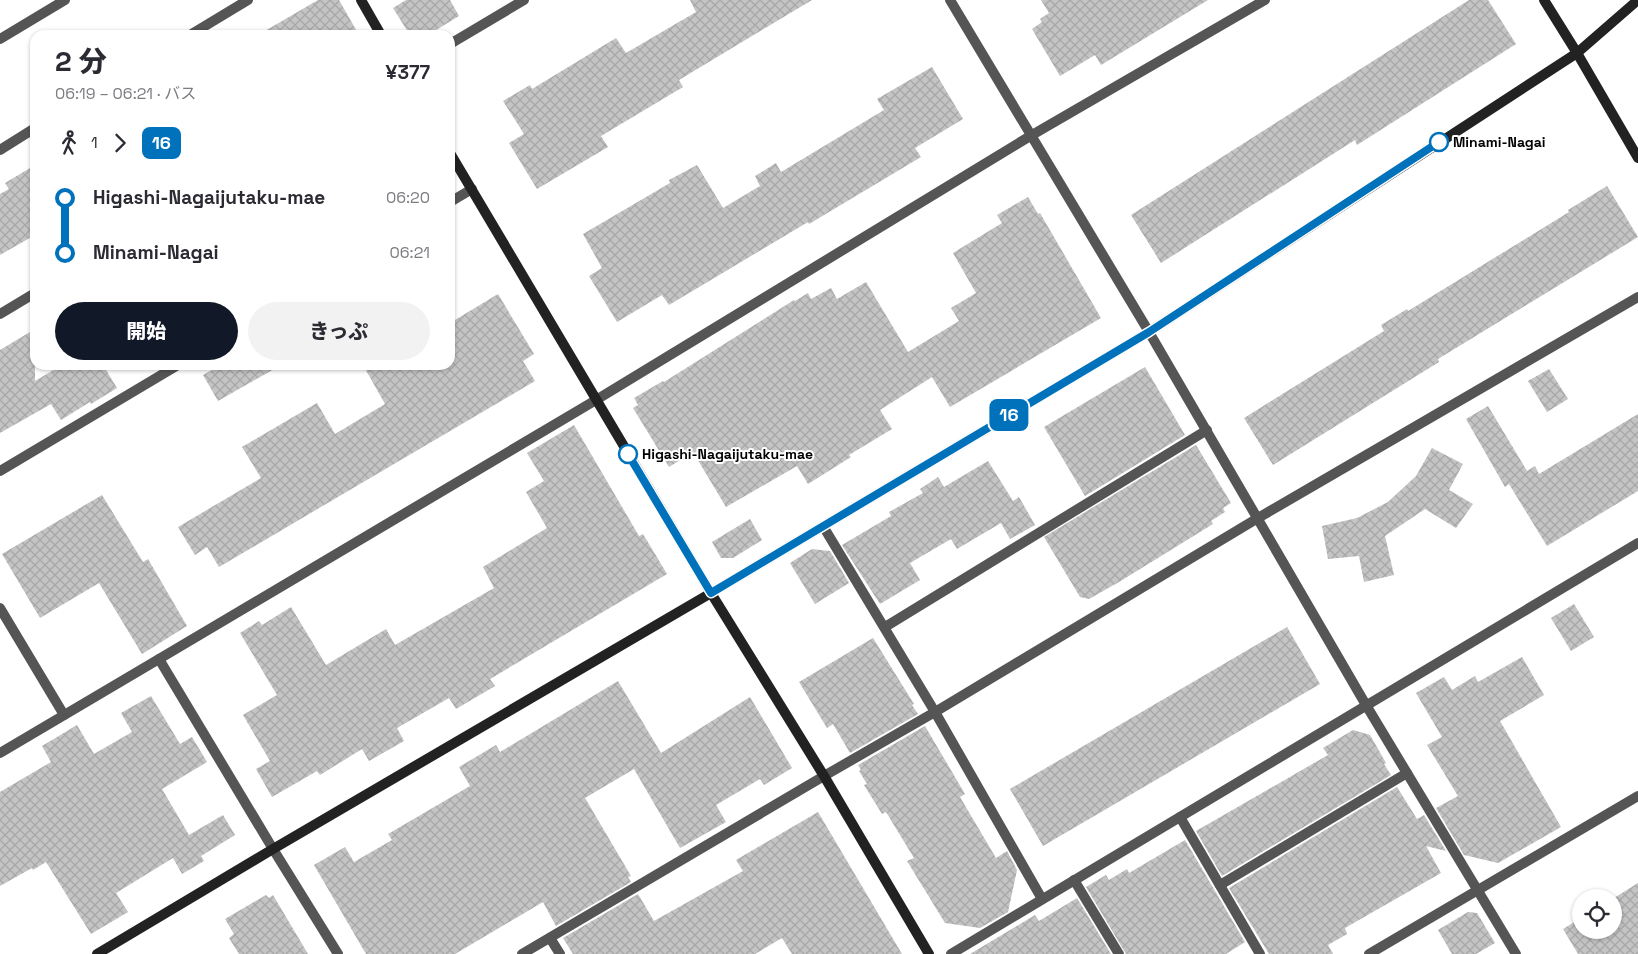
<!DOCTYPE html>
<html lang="ja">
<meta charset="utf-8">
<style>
:root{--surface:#fff;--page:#f2f2f3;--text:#2b2b33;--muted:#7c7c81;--accent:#111827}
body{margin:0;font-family:"Space Grotesk","Noto Sans JP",sans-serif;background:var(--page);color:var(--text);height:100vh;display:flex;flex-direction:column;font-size:19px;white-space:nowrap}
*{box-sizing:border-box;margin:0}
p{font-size:16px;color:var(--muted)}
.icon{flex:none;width:28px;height:28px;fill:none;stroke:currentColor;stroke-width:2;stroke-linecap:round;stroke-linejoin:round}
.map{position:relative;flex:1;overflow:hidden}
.panel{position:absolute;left:30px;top:30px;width:425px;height:340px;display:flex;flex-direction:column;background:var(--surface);border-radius:15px;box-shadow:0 1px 4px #0004}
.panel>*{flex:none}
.badge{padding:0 10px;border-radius:8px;font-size:18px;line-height:32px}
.buttons{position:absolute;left:1572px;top:889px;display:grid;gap:10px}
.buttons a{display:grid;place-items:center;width:50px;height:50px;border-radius:50%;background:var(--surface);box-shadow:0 1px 4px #0004;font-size:25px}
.map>.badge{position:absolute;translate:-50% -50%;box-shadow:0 0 0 2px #fff}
.legs{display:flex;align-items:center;gap:8px;height:55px;padding:0 25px;font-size:16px}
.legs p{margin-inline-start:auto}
.summary{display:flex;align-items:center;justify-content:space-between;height:85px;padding:0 25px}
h1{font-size:28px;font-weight:800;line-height:38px}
.action{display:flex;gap:10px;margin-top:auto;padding:10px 25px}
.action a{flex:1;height:58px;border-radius:30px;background:var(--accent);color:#fff;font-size:20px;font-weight:800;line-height:58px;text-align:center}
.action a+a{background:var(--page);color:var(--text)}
ul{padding:0 25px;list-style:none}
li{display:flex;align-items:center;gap:18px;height:55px;font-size:19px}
li i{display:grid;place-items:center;width:8px;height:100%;margin:0 6px;background:currentColor}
li i::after{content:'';width:12px;height:12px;margin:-6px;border:4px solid;border-radius:50%;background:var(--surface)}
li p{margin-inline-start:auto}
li:first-child i{background:linear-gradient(#0000 50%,currentColor 0)}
li:last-child i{background:linear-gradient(currentColor 50%,#0000 0)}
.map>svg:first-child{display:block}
.building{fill:url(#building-cross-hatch)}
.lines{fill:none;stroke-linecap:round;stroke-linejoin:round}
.lane{stroke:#555;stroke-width:10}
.street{stroke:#555;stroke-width:10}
.secondary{stroke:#222;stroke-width:10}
.line-1-casing{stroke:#fff;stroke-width:11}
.line-1{stroke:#0072bc;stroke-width:8}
.stop-1-dot{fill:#fff;stroke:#0072bc;stroke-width:2.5}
.labels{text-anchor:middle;stroke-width:4;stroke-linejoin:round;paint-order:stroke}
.stop-label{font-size:14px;font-weight:bold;fill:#000;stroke:#fff;text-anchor:start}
</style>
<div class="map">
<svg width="1638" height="954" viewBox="0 0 1638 954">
<defs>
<pattern id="building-cross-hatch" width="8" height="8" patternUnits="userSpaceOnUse" patternTransform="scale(1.25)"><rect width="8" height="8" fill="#c4c4c4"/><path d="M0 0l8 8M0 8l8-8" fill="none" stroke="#a7a7a7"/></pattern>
</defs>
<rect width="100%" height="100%" fill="#fff"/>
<!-- building -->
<g class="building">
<polygon points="318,0 339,0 359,35 258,35"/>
<polygon points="406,0 450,0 459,16 428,35 408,32 393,8"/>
<polygon points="690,0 812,0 679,80 683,87 601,136 608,147 537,189 509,143 524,134 503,101 530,85 532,89 616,38 626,53 696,12"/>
<polygon points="1041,0 1208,0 1101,65 1095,55 1060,76 1032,29 1042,22 1040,19 1049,13"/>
<polygon points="1469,0 1488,0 1516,44 1357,145 1355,140 1161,263 1131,215"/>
<polygon points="932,67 963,119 915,148 921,157 809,224 808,222 669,305 662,295 617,322 589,276 602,268 583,234 670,183 669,180 697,165 723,208 760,186 755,176 776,163 781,172 884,110 877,99"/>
<polygon points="35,165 35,235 0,255 0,194 9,189 5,183"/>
<polygon points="1607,186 1638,237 1438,359 1439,362 1273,465 1244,418 1384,331 1381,325 1407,309 1408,311 1569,212 1568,210"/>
<polygon points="1028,197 1038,214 1040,213 1101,318 950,407 932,377 880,410 892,429 849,455 851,457 808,484 797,466 726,507 693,452 669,467 633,408 638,405 634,398 663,381 664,382 794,300 795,301 808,293 811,299 831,288 837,299 866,282 908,352 959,321 951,308 976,293 953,253 1002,223 997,215"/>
<polygon points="498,294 534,354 523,361 535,381 219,567 207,547 195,555 178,527 261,478 242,447 317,403 335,434 385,404 363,365 450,365 450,323"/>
<polygon points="35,329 35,381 62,365 103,365 117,388 91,404 90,402 61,420 51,404 0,433 0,350"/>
<polygon points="221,365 281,365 218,401 203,375"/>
<polygon points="1145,367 1185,435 1085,496 1044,427"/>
<polygon points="1549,369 1568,399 1547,412 1528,381"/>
<polygon points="1488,406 1527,471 1535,466 1539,474 1638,414 1638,491 1547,546 1509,484 1505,487 1466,419"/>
<polygon points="574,425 639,536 643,534 667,574 490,679 495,686 456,709 449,698 397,728 404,741 369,761 362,749 320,775 317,771 272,797 256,769 270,761 243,715 277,695 240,633 259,621 262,625 291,607 326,665 386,629 395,645 494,588 483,567 547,528 526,492 544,481 527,453"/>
<polygon points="1196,445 1231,503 1223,508 1225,512 1211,521 1213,524 1119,582 1089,599 1080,597 1044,537"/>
<polygon points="1432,448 1463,464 1449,490 1473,504 1456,528 1425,509 1385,536 1394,575 1364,582 1359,556 1328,559 1322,526 1357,518 1388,502 1416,476"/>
<polygon points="988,461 1013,501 1019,497 1035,525 1010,539 1001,523 957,549 951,539 910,563 920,580 880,604 842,545 891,516 889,512 923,493 920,489 938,477 944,487"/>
<polygon points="102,495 143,562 148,559 187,626 142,654 99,583 40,618 2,554"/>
<polygon points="750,519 762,540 733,558 721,558 712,542"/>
<polygon points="812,549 830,551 849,583 815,604 790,563"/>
<polygon points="1574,604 1594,637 1571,651 1551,618"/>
<polygon points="1287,627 1320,684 1043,846 1010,789"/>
<polygon points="873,638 914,704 912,705 918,714 850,753 833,724 827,728 799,682"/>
<polygon points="1522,657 1544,695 1500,721 1561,827 1498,863 1464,855 1436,808 1458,796 1427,745 1442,737 1416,693 1444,677 1452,690 1475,676 1478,682"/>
<polygon points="618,681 661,753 750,697 792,768 764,785 760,779 716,805 726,822 680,848 634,769 585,798 631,876 628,877 631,882 556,926 543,902 455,954 366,954 314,865 345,847 354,862 392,840 388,834 470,786 459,767 496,745 500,752"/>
<polygon points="151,696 180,744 192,737 207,762 162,789 189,835 223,815 235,835 201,856 204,861 182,874 173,858 116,893 128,912 91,934 46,862 33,870 32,868 0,886 0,792 51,762 42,746 77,725 94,754 132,732 121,713"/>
<polygon points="925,726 965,794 960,797 996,858 1007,851 1017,870 1008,912 980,928 945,923 907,861 914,858 886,812 882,814 864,785 867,784 859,771 861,770 858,765"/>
<polygon points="1353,730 1370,735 1386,763 1384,764 1391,775 1222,876 1196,831 1328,755 1323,748"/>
<polygon points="1397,787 1417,819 1424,815 1446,851 1426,846 1441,873 1345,928 1347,934 1328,945 1333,954 1269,954 1229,888"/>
<polygon points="818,812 902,954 792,954 782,938 755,954 573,954 563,938 638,894 654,921 743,871 736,860"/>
<polygon points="1185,840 1245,942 1226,954 1126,954 1086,887 1106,875 1109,880 1127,869 1129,873"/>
<polygon points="1638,883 1638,954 1578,954 1563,929 1581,918 1581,930 1614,930 1614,898"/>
<polygon points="266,895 269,898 273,895 308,954 239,954 229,938 234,934 225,919"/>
<polygon points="1077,898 1111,954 970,954 1035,915 1039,921"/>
<polygon points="1468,912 1477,913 1495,943 1476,954 1452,954 1438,930"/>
</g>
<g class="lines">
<!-- lane -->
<g class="lane">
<polyline points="823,526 935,712"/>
<polyline points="885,627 1207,430"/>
</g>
<!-- street -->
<g class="street">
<polyline points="950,0 1149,332 1366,705 1516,954"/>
<polyline points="190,35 248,0"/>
<polyline points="0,39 65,0"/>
<polyline points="450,44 524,0"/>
<polyline points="0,150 35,128"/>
<polyline points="450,202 472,189"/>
<polyline points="0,314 35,293"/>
<polyline points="0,471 178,365"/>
<polyline points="0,608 64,715"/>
<polyline points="159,659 596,400 1032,135 1265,0"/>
<polyline points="935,712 1042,899"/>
<polyline points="0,753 159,659 273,849 338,954"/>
<polyline points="1180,817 1260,954"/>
<polyline points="1074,880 1119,954"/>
<polyline points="1220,885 1407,773"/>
<polyline points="550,938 560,954"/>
<polyline points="522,954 824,776 935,712 1258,518 1638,297"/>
<polyline points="951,954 1638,543"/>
<polyline points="1369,954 1638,796"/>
</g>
<!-- secondary -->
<g class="secondary">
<polyline points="361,0 381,35"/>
<polyline points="1544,0 1577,53 1638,158"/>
<polyline points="450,153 711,593 824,776 929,954"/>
<polyline points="97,954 273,849 711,593 1149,332 1577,53 1638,0"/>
</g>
</g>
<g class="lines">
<defs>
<polyline id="line-1" points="628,454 711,593 1149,332 1439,142"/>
</defs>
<!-- line-1 casing -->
<use href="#line-1" class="line-1-casing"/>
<!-- line-1 -->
<use href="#line-1" class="line-1"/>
</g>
<!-- markers -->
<g class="stop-1-dot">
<circle cx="1439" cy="142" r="9"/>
<circle cx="628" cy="454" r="9"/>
</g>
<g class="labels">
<!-- stop labels -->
<g class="stop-label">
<text x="1453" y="147">Minami-Nagai</text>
<text x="642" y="459">Higashi-Nagaijutaku-mae</text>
</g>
</g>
</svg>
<div class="buttons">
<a><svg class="icon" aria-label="locate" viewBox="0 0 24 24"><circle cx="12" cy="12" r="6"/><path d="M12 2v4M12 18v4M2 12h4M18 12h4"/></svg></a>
</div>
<b class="badge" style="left:1009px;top:415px;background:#0072bc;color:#fff">16</b>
<section class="panel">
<div class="summary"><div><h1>2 分</h1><p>06:19 – 06:21 · バス</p></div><b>¥377</b></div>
<div class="legs"><svg class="icon" aria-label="walk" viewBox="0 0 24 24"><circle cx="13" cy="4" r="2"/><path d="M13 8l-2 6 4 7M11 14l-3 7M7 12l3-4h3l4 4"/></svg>1<svg class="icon" aria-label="forward" viewBox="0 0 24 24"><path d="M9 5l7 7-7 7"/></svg><b class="badge" style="background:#0072bc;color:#fff">16</b></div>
<ul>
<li><i style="color:#0072bc"></i><b>Higashi-Nagaijutaku-mae</b><p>06:20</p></li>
<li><i style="color:#0072bc"></i><b>Minami-Nagai</b><p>06:21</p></li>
</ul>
<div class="action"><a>開始</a><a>きっぷ</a></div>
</section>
</div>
